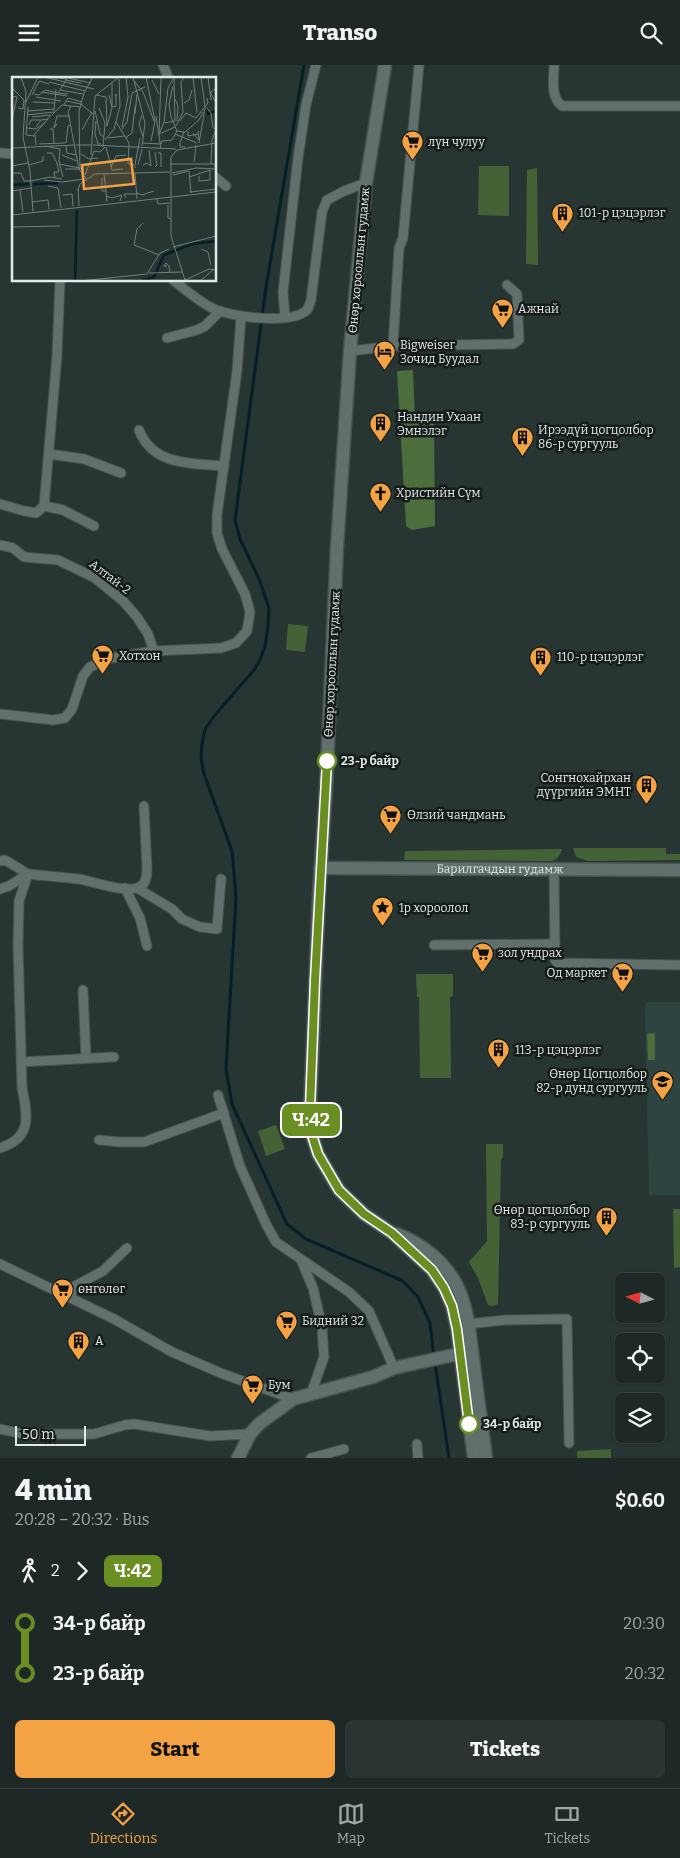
<!DOCTYPE html>
<meta charset="utf-8">
<style>
:root{--surface:#1e2826;--page:#2b3432;--text:#f1f3f6;--muted:#a1a6a7;--line:#3c4443;--accent:#f4a344}
body{margin:0;font-family:Bitter,serif;background:var(--page);color:var(--text);height:100vh;display:flex;flex-direction:column;font-size:19px;white-space:nowrap}
*{box-sizing:border-box;margin:0}
p{font-size:16px;color:var(--muted)}
.icon{flex:none;width:28px;height:28px;fill:none;stroke:currentColor;stroke-width:2;stroke-linecap:round;stroke-linejoin:round}
.map{position:relative;height:1393px;overflow:hidden}
.drawer{display:flex;flex-direction:column;background:var(--surface);flex:1}
.drawer>*{flex:none}
.badge{padding:0 10px;border-radius:8px;font-size:18px;line-height:32px}
.needle{width:32px;rotate:276deg}
.tools{position:absolute;left:615px;top:1208px;display:grid;gap:10px}
.tools a{display:grid;place-items:center;width:50px;height:50px;border-radius:8px;background:var(--surface);box-shadow:0 1px 4px #0004,0 0 0 1px var(--line);font-size:25px}
.scale{position:absolute;left:15px;bottom:12px;width:71px;box-sizing:border-box;padding-left:5px;border:2px solid #e0e9e7;border-top:0;font-size:14px;line-height:18px;white-space:nowrap;color:#e0e9e7;-webkit-text-stroke:4px #151c1a;paint-order:stroke}
.map>.badge{position:absolute;translate:-50% -50%;box-shadow:0 0 0 2px #fff}
.legs{display:flex;align-items:center;gap:8px;height:55px;padding:0 15px;font-size:16px}
.legs p{margin-inline-start:auto}
.summary{display:flex;align-items:center;justify-content:space-between;height:85px;padding:0 15px}
h1{font-size:28px;font-weight:800;line-height:38px}
.cta{display:flex;gap:10px;margin-top:auto;padding:10px 15px}
.cta a{flex:1;height:58px;border-radius:8px;background:var(--accent);color:#111;font-size:20px;font-weight:800;line-height:58px;text-align:center}
.cta a+a{background:var(--page);color:var(--text)}
ul{padding:0 15px;list-style:none}
li{display:flex;align-items:center;gap:18px;height:50px;font-size:19px}
li i{display:grid;place-items:center;width:8px;height:100%;margin:0 6px;background:currentColor}
li i::after{content:'';width:12px;height:12px;margin:-6px;border:4px solid;border-radius:50%;background:var(--surface)}
li p{margin-inline-start:auto}
li:first-child i{background:linear-gradient(#0000 50%,currentColor 0)}
li:last-child i{background:linear-gradient(currentColor 50%,#0000 0)}
header{display:flex;justify-content:space-between;align-items:center;height:65px;padding:0 15px;background:var(--surface);font-size:22px;font-weight:800}
.tab-bar{display:flex;justify-content:space-around;align-items:center;height:70px;border-top:1px solid var(--line);background:var(--surface);font-size:14px;color:var(--muted)}
.tab-bar a{display:grid;justify-items:center;gap:2px}
.tab-bar .on{color:var(--accent)}
.map>svg:first-child{display:block}
.built{fill:#2e4441}
.green{fill:#456237}
.forest{fill:#4c6d3c}
.lines{fill:none;stroke-linecap:round;stroke-linejoin:round}
.stream{stroke:#071d27;stroke-width:3}
.street-casing{stroke:#465250;stroke-width:11}
.secondary-casing{stroke:#465250;stroke-width:15}
.street{stroke:#61706d;stroke-width:9}
.secondary{stroke:#61706d;stroke-width:12}
.line-1-casing{stroke:#fff;stroke-width:11}
.line-1{stroke:#6b8e23;stroke-width:8}
.stop-1-dot{fill:#fff;stroke:#6b8e23;stroke-width:2.5}
.labels{text-anchor:middle;stroke-width:5;stroke-linejoin:round;paint-order:stroke}
.poi-label{font-size:12px;fill:#e0e9e7;stroke:#151c1a;text-anchor:start}
.street-label{font-size:12px;fill:#e0e9e7;stroke:#151c1a}
.stop-label{font-size:12px;font-weight:bold;fill:#e0e9e7;stroke:#151c1a;text-anchor:start}
.inset-river{fill:none;stroke:#071d27;stroke-width:2.5}
.inset-road{fill:none;stroke:#727e7b;stroke-width:1}
.view{fill:#f4a344;fill-opacity:0.15;stroke:#f4a344;stroke-width:2.5}
.inset-edge{fill:none;stroke:#e0e9e7;stroke-width:2.5}
</style>
<header><svg class="icon" aria-label="menu" viewBox="0 0 24 24"><path d="M4 6h16M4 12h16M4 18h16"/></svg>Transo<svg class="icon" aria-label="search" viewBox="0 0 24 24"><circle cx="10" cy="10" r="6"/><path d="M15 15l6 6"/></svg></header>
<div class="map">
<svg width="680" height="1393" viewBox="0 0 680 1393">
<rect width="100%" height="100%" fill="#283633"/>
<!-- built -->
<polygon class="built" points="647,937 680,937 680,1130 649,1130 645,941"/>
<!-- green -->
<g class="green">
<polygon points="479,101 509,101 509,151 478,150"/>
<polygon points="537,103 538,200 526,199 527,105"/>
<polygon points="288,559 308,561 305,587 286,585"/>
<polygon points="573,783 666,783 666,789 680,789 680,795 588,796 576,792"/>
<path d="M562 784C560 791 558 794 551 796L404 795 405 786Z"/>
<polygon points="416,909 453,909 453,931 450,932 451,1013 420,1013 419,932 417,932"/>
<polygon points="276,1060 285,1084 266,1091 258,1066"/>
<polygon points="486,1079 503,1079 503,1092 501,1095 498,1239 493,1241 488,1240 478,1213 469,1197 487,1176"/>
<polygon points="673,1144 680,1144 680,1202 674,1203"/>
<polygon points="611,1384 611,1393 577,1393 577,1386"/>
</g>
<!-- forest -->
<g class="forest">
<polygon points="413,305 415,355 434,359 435,461 412,465 406,461 397,306"/>
<polygon points="655,968 655,995 648,995 647,969"/>
</g>
<g class="lines">
<!-- stream -->
<g class="stream">
<polyline points="304,0 266,222 235,455 240,474 259,514 269,543 268,562 265,581 260,595 254,605 215,650 205,664 202,679 201,693 204,709 232,786 236,832 226,1004 232,1039 287,1159 306,1174 403,1216 418,1232 430,1258 434,1292"/>
<polyline points="435,1298 449,1393"/>
</g>
<defs>
<g id="street">
<polyline points="163,0 169,14"/>
<path d="M554 0C554 13 550 32 562 41H680"/>
<polyline points="0,88 14,89"/>
<polyline points="215,112 226,121"/>
<path d="M173 215C186 225 199 237 214 244 232 252 291 260 307 245 309 242 310 238 311 235L322 147 327 135 344 126 366 118"/>
<polyline points="285,252 283,227 298,93 306,40 316,0"/>
<polyline points="167,273 197,265 205,261 220,246"/>
<polyline points="393,281 399,183 403,173 419,0"/>
<polyline points="350,286 393,281 513,279 519,275 517,229 507,220"/>
<path d="M139 365C153 401 191 398 224 401"/>
<polyline points="49,389 84,394 121,408"/>
<polyline points="0,439 24,446 36,448 44,441 57,291 60,215"/>
<polyline points="44,441 63,445 94,461"/>
<polyline points="0,480 13,483 24,492 58,495 95,513 123,536 137,552 148,569 154,586"/>
<polyline points="0,649 53,655 65,653 72,644 83,611 90,602 111,593 154,586 221,583 236,578 247,566 250,547 245,529 222,484 217,468 217,450 237,306 241,252"/>
<polyline points="0,796 5,795 28,809 9,821 0,824"/>
<polyline points="554,804 555,895 557,898 680,900"/>
<polyline points="125,823 140,853 147,881"/>
<polyline points="137,823 172,844 182,854 200,862 217,864 221,814"/>
<polyline points="434,880 555,879"/>
<polyline points="83,925 86,993"/>
<polyline points="21,997 114,992"/>
<polyline points="218,1030 240,1101 266,1159 276,1177 349,1227 369,1246 394,1303"/>
<polyline points="99,1075 120,1077 144,1077 224,1048"/>
<path d="M0 1083C32 1073 28 1051 22 1023L18 881 19 836 28 809C45 811 62 812 79 814 95 817 121 827 137 823 146 821 147 812 147 804L144 741"/>
<polyline points="301,1195 313,1223 322,1262 324,1292 311,1329"/>
<polyline points="0,1199 114,1254 172,1287 223,1309 293,1334"/>
<polyline points="69,1232 75,1221 103,1206 127,1183"/>
<polyline points="468,1259 505,1255 567,1254 569,1378"/>
<polyline points="0,1364 23,1369 94,1369 125,1360 134,1359 210,1371 250,1369"/>
<polyline points="417,1379 418,1393"/>
<polyline points="311,1393 344,1384"/>
</g>
<g id="secondary">
<polyline points="385,0 366,118 350,286 337,482 326,724 319,828 310,1044 312,1070 318,1089 339,1125 364,1149 392,1168 432,1205 444,1223 452,1241 457,1264 474,1393"/>
<path id="s1" d="M320 803 680 805"/>
<path d="M397 1169C421 1178 442 1195 455 1217 469 1242 470 1274 474 1302 478 1332 482 1363 486 1393"/>
<polyline points="238,1393 250,1369 259,1359 293,1334 373,1312 394,1303 472,1286"/>
</g>
</defs>
<!-- street casing -->
<use href="#street" class="street-casing"/>
<!-- secondary casing -->
<use href="#secondary" class="secondary-casing"/>
<!-- street -->
<use href="#street" class="street"/>
<!-- secondary -->
<use href="#secondary" class="secondary"/>
</g>
<g class="lines">
<defs>
<polyline id="line-1" points="327,696 315,915 310,1044 312,1070 318,1089 339,1125 364,1149 392,1168 432,1205 444,1223 452,1241 457,1264 469,1359"/>
</defs>
<!-- line-1 casing -->
<use href="#line-1" class="line-1-casing"/>
<!-- line-1 -->
<use href="#line-1" class="line-1"/>
</g>
<!-- icons -->
<defs>
<symbol id="supermarket-pin" viewBox="-11 -11 22 30"><path d="M0 17L-7.5 6A9.5 9.5 0 1 1 7.5 6Z" fill="#f4a344" stroke="#151c1a"/><path d="M-6-5.5h2.5l.6 2H6L4.5 2H-2.5L-4.4-4H-6ZM-1.5 3.2a1.3 1.3 0 1 0 .1 0ZM3 3.2a1.3 1.3 0 1 0 .1 0Z" fill="#111"/></symbol>
<symbol id="building-pin" viewBox="-11 -11 22 30"><path d="M0 17L-7.5 6A9.5 9.5 0 1 1 7.5 6Z" fill="#f4a344" stroke="#151c1a"/><path d="M-4-6H4V6H1V3H-1V6H-4ZM-2.5-4.3h1.7v1.8h-1.7ZM.8-4.3h1.7v1.8H.8ZM-2.5-1h1.7V.8h-1.7ZM.8-1h1.7V.8H.8Z" fill="#111"/></symbol>
<symbol id="hotel-pin" viewBox="-11 -11 22 30"><path d="M0 17L-7.5 6A9.5 9.5 0 1 1 7.5 6Z" fill="#f4a344" stroke="#151c1a"/><path d="M-6-4.5h1.5V1H6V5H4.5V3h-9V5H-6ZM-4 0a1.8 1.8 0 1 1 3.6 0ZM.5 0V-2.5h3Q6-2.5 6 0Z" fill="#111"/></symbol>
<symbol id="church-pin" viewBox="-11 -11 22 30"><path d="M0 17L-7.5 6A9.5 9.5 0 1 1 7.5 6Z" fill="#f4a344" stroke="#151c1a"/><path d="M-1.2-6h2.4v3.5h3.3v2.4h-3.3V6h-2.4V-.1h-3.3v-2.4h3.3Z" fill="#111"/></symbol>
<symbol id="sight-pin" viewBox="-11 -11 22 30"><path d="M0 17L-7.5 6A9.5 9.5 0 1 1 7.5 6Z" fill="#f4a344" stroke="#151c1a"/><path d="M0-6L1.8-2.2L6-1.7L2.9 1.2L3.7 5.4L0 3.3L-3.7 5.4L-2.9 1.2L-6-1.7L-1.8-2.2Z" fill="#111"/></symbol>
<symbol id="school-pin" viewBox="-11 -11 22 30"><path d="M0 17L-7.5 6A9.5 9.5 0 1 1 7.5 6Z" fill="#f4a344" stroke="#151c1a"/><path d="M0-5L7-2L0 1L-7-2ZM-4 1L0 2.5L4 1V4Q0 6-4 4Z" fill="#111"/></symbol>
</defs>
<g fill-rule="evenodd">
<use href="#supermarket-pin" x="400" y="64" width="25" height="34"/>
<use href="#building-pin" x="550" y="136" width="25" height="34"/>
<use href="#supermarket-pin" x="490" y="232" width="25" height="34"/>
<use href="#hotel-pin" x="372" y="274" width="25" height="34"/>
<use href="#building-pin" x="368" y="346" width="25" height="34"/>
<use href="#building-pin" x="510" y="360" width="25" height="34"/>
<use href="#church-pin" x="368" y="416" width="25" height="34"/>
<use href="#supermarket-pin" x="90" y="578" width="25" height="34"/>
<use href="#building-pin" x="528" y="580" width="25" height="34"/>
<use href="#building-pin" x="634" y="708" width="25" height="34"/>
<use href="#supermarket-pin" x="378" y="738" width="25" height="34"/>
<use href="#sight-pin" x="370" y="830" width="25" height="34"/>
<use href="#supermarket-pin" x="470" y="876" width="25" height="34"/>
<use href="#supermarket-pin" x="610" y="896" width="25" height="34"/>
<use href="#building-pin" x="486" y="972" width="25" height="34"/>
<use href="#school-pin" x="650" y="1004" width="25" height="34"/>
<use href="#building-pin" x="594" y="1140" width="25" height="34"/>
<use href="#supermarket-pin" x="50" y="1212" width="25" height="34"/>
<use href="#supermarket-pin" x="274" y="1244" width="25" height="34"/>
<use href="#building-pin" x="66" y="1264" width="25" height="34"/>
<use href="#supermarket-pin" x="240" y="1308" width="25" height="34"/>
</g>
<!-- markers -->
<g class="stop-1-dot">
<circle cx="327" cy="696" r="9"/>
<circle cx="469" cy="1359" r="9"/>
</g>
<g class="labels">
<!-- poi labels -->
<g class="poi-label">
<text x="428" y="81">лүн чулуу</text>
<text x="579" y="152">101-р цэцэрлэг</text>
<text x="518" y="248">Ажнай</text>
<text x="400" y="284">Bigweiser<tspan x="400" dy="14">3очид Буудал</tspan></text>
<text x="397" y="356">Нандин Ухаан<tspan x="397" dy="14">Эмнэлэг</tspan></text>
<text x="538" y="369">Ирээдүй цогцолбор<tspan x="538" dy="14">86-р сургууль</tspan></text>
<text x="396" y="432">Христийн Сүм</text>
<text x="119" y="595">Хотхон</text>
<text x="557" y="596">110-р цэцэрлэг</text>
<text x="631" y="717" text-anchor="end">Сонгнохайрхан<tspan x="631" dy="14">дүүргийн ЭМНТ</tspan></text>
<text x="407" y="754">Өлзий чандмань</text>
<text x="399" y="847">1р хороолол</text>
<text x="498" y="892">зол ундрах</text>
<text x="607" y="912" text-anchor="end">Од маркет</text>
<text x="515" y="989">113-р цэцэрлэг</text>
<text x="647" y="1013" text-anchor="end">Өнөр Цогцолбор<tspan x="647" dy="14">82-р дунд сургууль</tspan></text>
<text x="590" y="1149" text-anchor="end">Өнөр цогцолбор<tspan x="590" dy="14">83-р сургууль</tspan></text>
<text x="78" y="1228">өнгөлөг</text>
<text x="302" y="1260">Бидний 32</text>
<text x="95" y="1280">A</text>
<text x="268" y="1324">Бум</text>
</g>
<!-- street labels -->
<g class="street-label">
<text transform="translate(359 195) rotate(-85)" y="4">Өнөр хорооллын гудамж</text>
<text transform="translate(110 512) rotate(37)" y="4">Алтай-2</text>
<text transform="translate(332 599) rotate(-87)" y="4">Өнөр хорооллын гудамж</text>
<text dy="4" stroke="none"><textPath href="#s1" startOffset="180">Барилгачдын гудамж</textPath></text>
</g>
<!-- stop labels -->
<g class="stop-label">
<text x="341" y="700">23-р байр</text>
<text x="483" y="1363">34-р байр</text>
</g>
</g>
<!-- overview -->
<g transform="translate(12 12)">
<rect width="204" height="204" fill="#283633"/>
<path class="inset-river" d="M193 31 196 37 204 34M21 107 46 106M0 108 17 107M63 204 65 133M129 204 142 200 152 178 180 167 204 164"/>
<path class="inset-road" d="M9 0 14 15 11 60 18 94 21 135M32 0 82 12M36 0 55 2M121 0 133 46 130 69M134 0 143 44 139 64M181 0 185 36M189 0 193 29 199 36 201 51 204 52M196 0 198 15 204 26M56 1 79 6M54 3 69 6M140 3 147 17M122 4 131 15 142 44M37 5 73 14M161 9 157 27 159 40 165 54 172 55 168 66V70H173M0 11 12 23 11 32 6 31M48 13 71 17M30 15 55 19M22 17 27 18 33 13 46 16M56 17 46 16 56 0M20 18 27 4 37 7M84 18 94 20 95 49M0 19 5 20 0 43M24 20 49 24M163 22 166 29 165 44M199 23 198 16 203 12 204 16M54 24 56 21 70 25M14 25 26 0M21 25 43 26M172 26 177 23 180 13M52 28 54 24 69 27 81 37M59 29 56 35 67 92 75 103M100 29V6M16 30 14 58 23 59M100 30 104 29V17L103 19M87 31 93 46 91 70M16 34 42 32M42 34 44 12M83 34 88 57 92 60M123 37 125 17M15 38 42 35M40 38 50 28 69 30M130 38 127 47 131 60M144 39 149 72M20 40 39 38M84 44 83 57 86 67H89M168 44 174 36 184 41 196 26 195 21M104 45 117 66 116 87H121L124 91M152 46 163 44 162 0M45 47 42 51 45 39H58M17 48 19 43H29M95 49 100 31 97 18M164 49 171 35 169 5 172 0M24 50 29 43 36 42M110 50 116 20 114 0M15 51 24 52 33 46M38 52H41L42 66M110 52 115 45 120 16 133 10M70 53 80 35M176 54V59L187 57M148 55 152 45 156 11 161 2M172 56 187 43 191 35M181 56 187 63 186 54M147 57 163 50M163 57 185 66M147 59 149 0M96 61 112 59M113 61 120 56 123 29M93 63 102 52 108 29 107 2M54 66 56 49 59 48M130 66 148 67M187 66 193 31M27 67 53 66M149 67 150 64 160 63 165 54M24 68 23 57 39 38M64 68H80M81 68 164 72M33 69 48 72 47 84 51 100M54 69 55 76 64 78M94 70 100 93 111 92M0 71 63 68M35 76H40L45 86 47 95H42L43 101M146 76H149V90M69 77 77 82 86 81M50 78 65 84M79 78 83 19 107 0M182 85 184 68M47 87 67 91M158 87H204M199 87 200 63 204 53M17 88 31 84V79M123 88 128 61M126 88 130 72M131 88 135 86 139 89 137 73M0 89 16 86M99 90 104 79 114 78M143 90 145 88 143 75M53 92H68L67 34 72 16 81 0M0 96H9L12 104H19M123 96 125 122M160 96 184 91 204 92M92 97 95 125M73 98 82 74 88 75 93 70M161 98 177 94 179 116M187 99V104L198 103V93M177 100 198 93M90 101V114H94M32 103 50 105 72 102M19 104 38 100 50 102M36 109 46 111 49 131M66 112 67 129M8 113 11 135M66 113 68 107 83 97 158 95M0 114 19 111M178 115 204 112M125 116 130 118 142 114M51 118 60 117 61 129M94 119 100 121 110 118 108 124M114 121 112 117H125M145 122 146 127 158 126M20 125 36 123 37 132M156 128V141L159 142M0 138 204 115M131 146 125 152 122 168 147 178M0 150 48 149M161 170 204 159M189 172 196 175 199 188M155 189H152L154 186 157 189 158 196M137 196 170 195M173 203 159 159V80L165 73 204 66M68 204 135 197 148 176 157 172M171 204 197 192 204 193M188 204 201 193"/>
<path class="view" d="M119 82 122 107 72 112 70 88Z"/>
<rect width="204" height="204" class="inset-edge"/>
</g>
</svg>
<div class="tools">
<a><svg class="needle" viewBox="-14 -14 28 28"><path d="M0-13l5 13h-10z" fill="#e53935"/><path d="M0 13l5-13h-10z" fill="#a1a6a7"/></svg></a>
<a><svg class="icon" aria-label="locate" viewBox="0 0 24 24"><circle cx="12" cy="12" r="6"/><path d="M12 2v4M12 18v4M2 12h4M18 12h4"/></svg></a>
<a><svg class="icon" aria-label="layers" viewBox="0 0 24 24"><path d="M12 4l9 5-9 5-9-5zM3 14l9 5 9-5"/></svg></a>
</div>
<div class="scale">50 m</div>
<b class="badge" style="left:311px;top:1055px;background:#6b8e23;color:#fff">Ч:42</b>
</div>
<section class="drawer">
<div class="summary"><div><h1>4 min</h1><p>20:28 – 20:32 · Bus</p></div><b>$0.60</b></div>
<div class="legs"><svg class="icon" aria-label="walk" viewBox="0 0 24 24"><circle cx="13" cy="4" r="2"/><path d="M13 8l-2 6 4 7M11 14l-3 7M7 12l3-4h3l4 4"/></svg>2<svg class="icon" aria-label="forward" viewBox="0 0 24 24"><path d="M9 5l7 7-7 7"/></svg><b class="badge" style="background:#6b8e23;color:#fff">Ч:42</b></div>
<ul>
<li><i style="color:#6b8e23"></i><b>34-р байр</b><p>20:30</p></li>
<li><i style="color:#6b8e23"></i><b>23-р байр</b><p>20:32</p></li>
</ul>
<div class="cta"><a>Start</a><a>Tickets</a></div>
</section>
<nav class="tab-bar">
<a class="on"><svg class="icon" aria-label="directions" viewBox="0 0 24 24"><path d="M12 3l9 9-9 9-9-9zM9 14v-3h6M13 9l2 2-2 2"/></svg>Directions</a>
<a><svg class="icon" aria-label="map" viewBox="0 0 24 24"><path d="M3 6l6-2 6 2 6-2v14l-6 2-6-2-6 2zM9 4v14M15 6v14"/></svg>Map</a>
<a><svg class="icon" aria-label="tickets" viewBox="0 0 24 24"><path d="M3 7h18v10H3zM15 7v10"/></svg>Tickets</a>
</nav>
